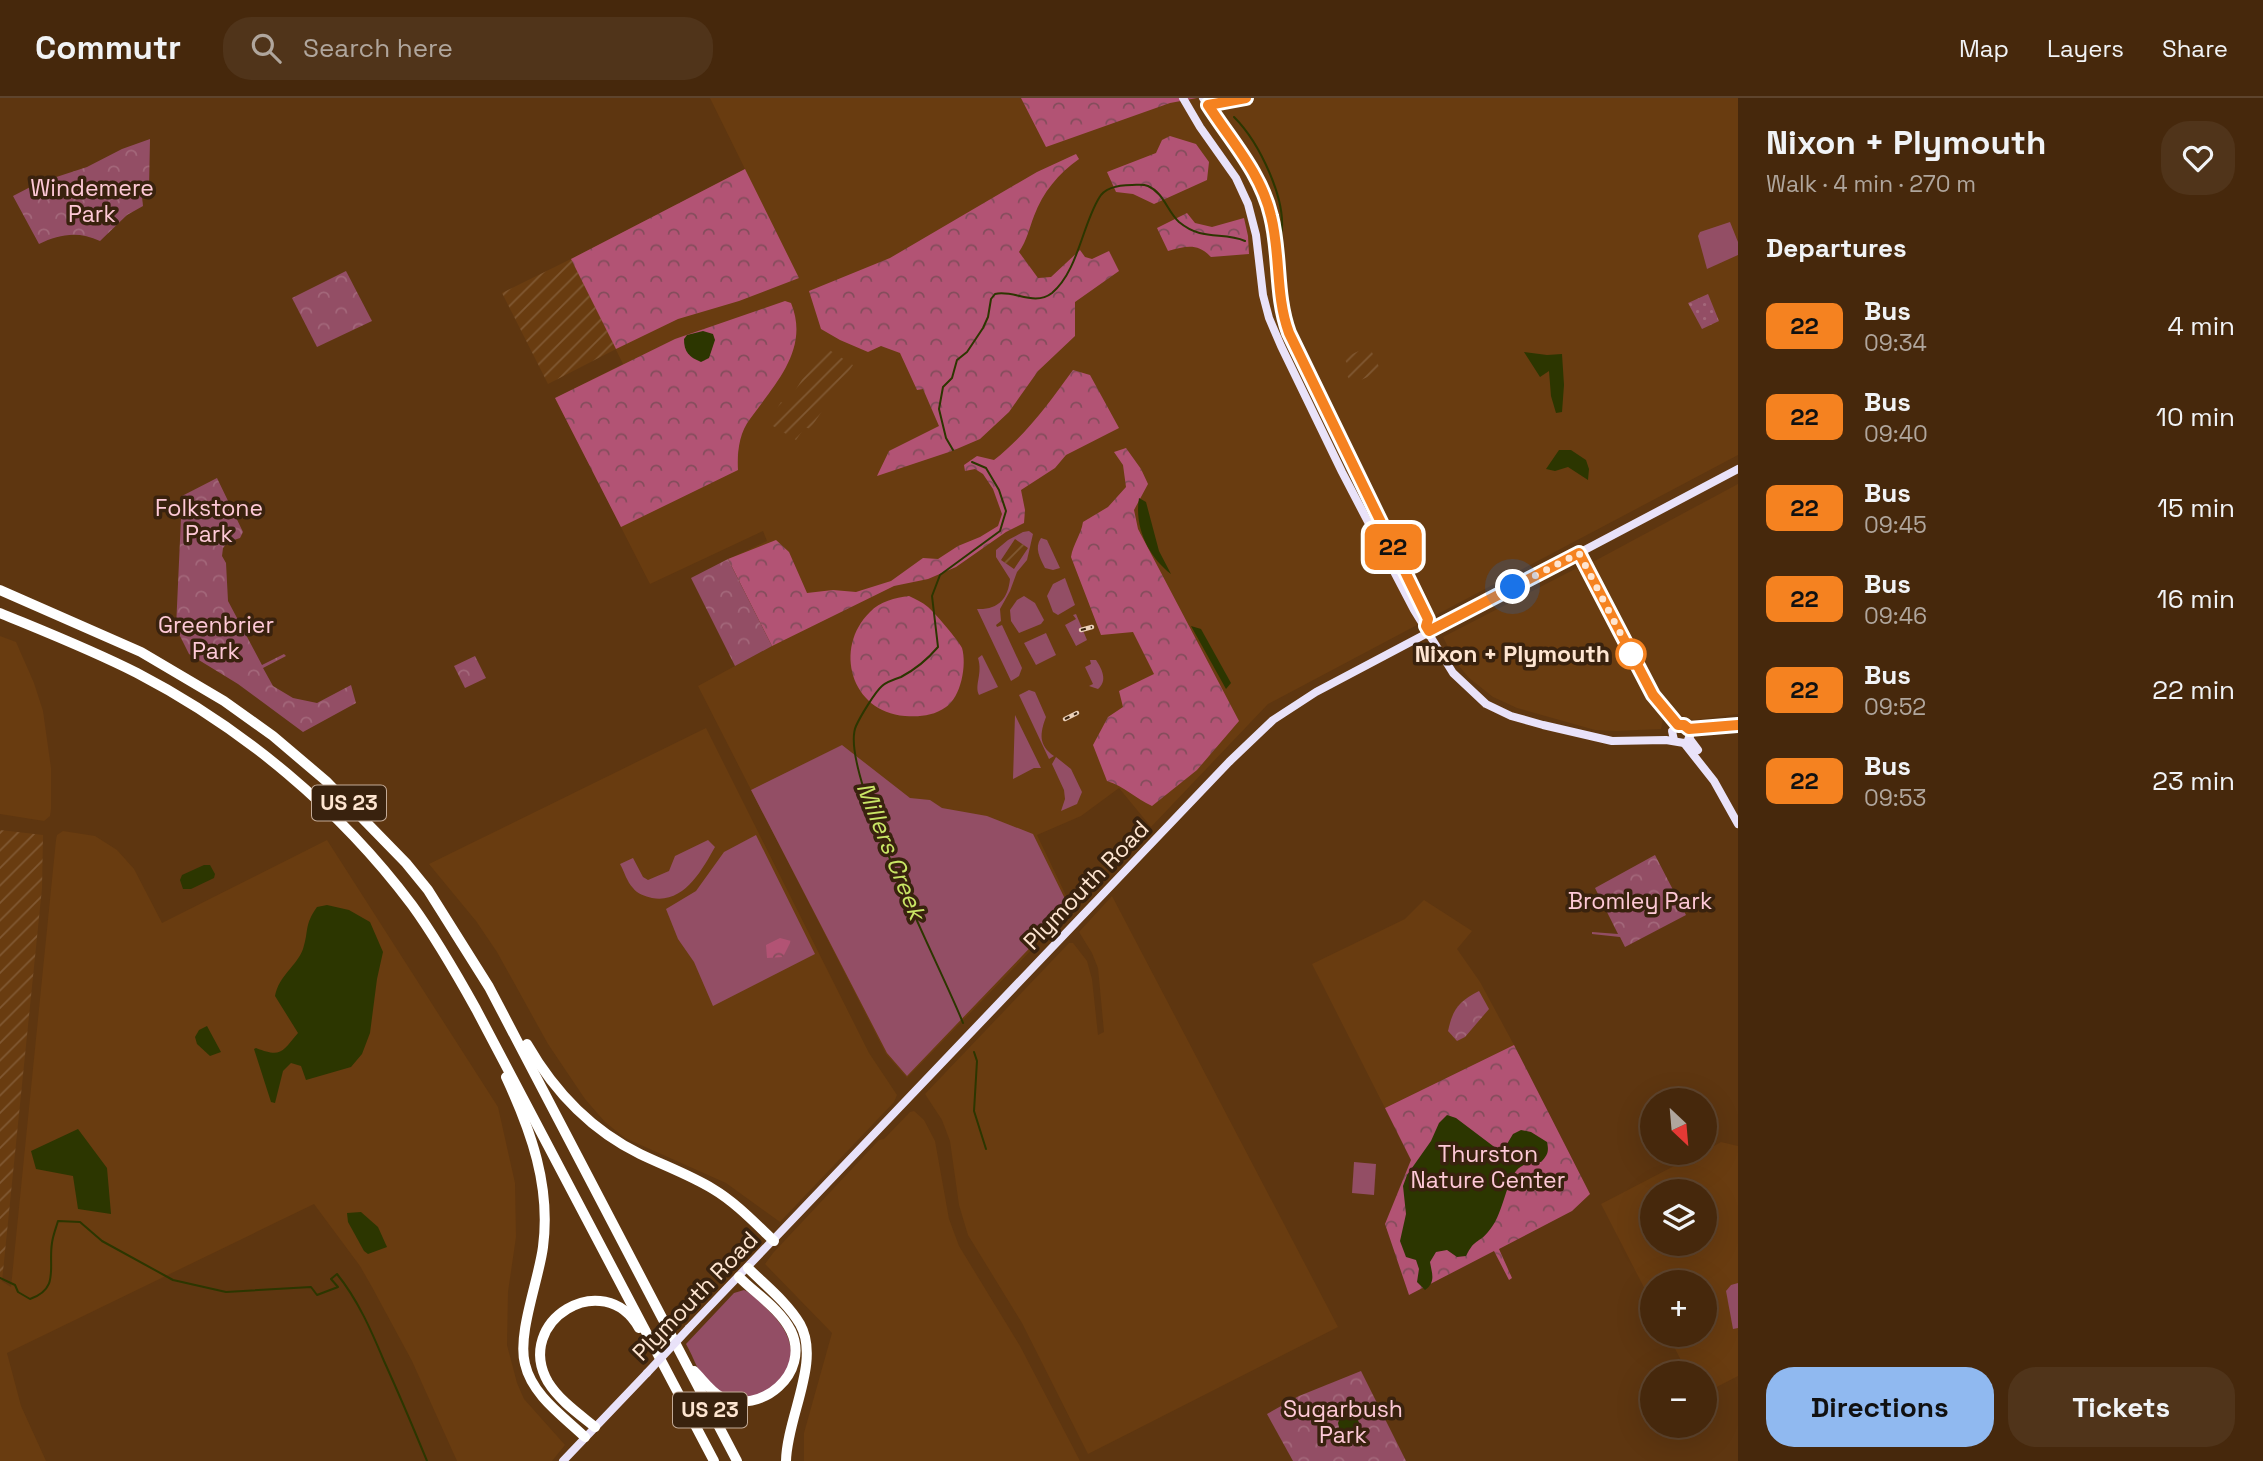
<!DOCTYPE html>
<meta charset="utf-8">
<style>
:root{--surface:#46280c;--page:#50341a;--text:#f1f3f6;--muted:#b0a69d;--line:#5e442d;--accent:#90b9f0}
body{margin:0;font-family:"Space Grotesk",sans-serif;background:var(--page);color:var(--text);height:100vh;display:flex;flex-direction:column;font-size:26px;white-space:nowrap}
*{box-sizing:border-box;margin:0}
p{font-size:23px;color:var(--muted)}
.icon{flex:none;width:38px;height:38px;fill:none;stroke:currentColor;stroke-width:2;stroke-linecap:round;stroke-linejoin:round}
.map{position:relative;flex:1;overflow:hidden}
.details{display:flex;flex-direction:column;background:var(--surface);width:525px}
.details>*{flex:none}
.badge{padding:0 14px;border-radius:10px;font-size:24px;line-height:46px}
.needle{width:46px;rotate:154deg}
.controls{position:absolute;left:1640px;top:990px;display:grid;gap:14px}
.controls a{display:grid;place-items:center;width:77px;height:77px;border-radius:50%;background:var(--surface);box-shadow:0 7px 28px #0002,0 0 0 2px var(--line);font-size:35px}
.you{position:absolute;width:35px;height:35px;margin:-18px;border:5px solid #fff;border-radius:50%;background:#1a73e8;box-shadow:0 0 0 10px #1a73e833}
.map>.badge{position:absolute;translate:-50% -50%;box-shadow:0 0 0 4px #fff}
h2{padding:0 28px;font-size:26px;line-height:63px}
.round{display:grid;place-items:center;flex:none;width:74px;height:74px;border-radius:28px;background:var(--page)}
.overview{display:flex;align-items:center;justify-content:space-between;height:119px;padding:0 28px}
h1{font-size:33px;font-weight:600;line-height:52px}
.action{display:flex;gap:14px;margin-top:auto;padding:14px 28px}
.action a{flex:1;height:80px;border-radius:28px;background:var(--accent);color:#111;font-size:28px;font-weight:600;line-height:80px;text-align:center}
.action a+a{background:var(--page);color:var(--text)}
ul{padding:0;list-style:none}
li{display:flex;align-items:center;gap:21px;height:91px;padding:0 28px}
li div{flex:1}
li b{display:block;font-size:26px}
li em{font-style:normal}
li .badge{min-width:77px;font-weight:700;text-align:center}
header{display:flex;align-items:center;gap:42px;box-sizing:border-box;height:98px;padding:0 35px;background:var(--surface);border-bottom:2px solid var(--line)}
header strong{font-size:33px}
nav{display:flex;gap:38px;margin-inline-start:auto;font-size:24px}
.search{width:490px;height:63px;background:var(--page);display:flex;align-items:center;gap:18px;box-sizing:border-box;padding:0 24px;border-radius:28px;color:var(--muted);font-size:26px}
main{display:flex;flex:1;min-height:0}
.map>svg:first-child{display:block}
.built{fill:#693c10;fill-rule:evenodd}
.industrial{fill:url(#industrial-furrows)}
.grass{fill:#934e65;fill-rule:evenodd}
.forest{fill:url(#forest-crowns)}
.park{fill:url(#park-crowns)}
.garden{fill:url(#garden-dots)}
.water{fill:#2c3600}
.lines{fill:none;stroke-linecap:round;stroke-linejoin:round}
.stream{stroke:#2c3600;stroke-width:2}
.major{stroke:#e9e2f9;stroke-width:8}
.highway{stroke:#fff;stroke-width:10}
.rail-casing{stroke:#ebd1ba;stroke-width:4.5}
.rail{stroke:#39220e;stroke-width:2;stroke-dasharray:5;stroke-linecap:butt}
.major-bridge{stroke:#e9e2f9;stroke-width:8}
.line-casing{stroke:#fff;stroke-width:16}
.line{stroke:#f58220;stroke-width:10}
.walk{stroke:#fee5d1;stroke-width:7;stroke-dasharray:0 12.6}
.stop-dot{fill:#fff;stroke:#f58220;stroke-width:3.5}
.labels{text-anchor:middle;stroke-width:7;stroke-linejoin:round;paint-order:stroke}
.shield{fill:#39220e;stroke:#c3aa96;stroke-width:2}
.shield-label{font-size:21px;font-weight:bold;fill:#fee5d1}
.park-label{font-size:23px;fill:#fec9d7;stroke:#39220e}
.stop-label{font-size:23px;font-weight:bold;fill:#fee5d1;stroke:#39220e;text-anchor:end}
.street-label{font-size:23px;fill:#fee5d1;stroke:#39220e}
.water-label{font-size:24px;font-style:italic;fill:#c9e665;stroke:#39220e}
</style>
<header>
<strong>Commutr</strong>
<div class="search"><svg class="icon" aria-label="search" viewBox="0 0 24 24"><circle cx="10" cy="10" r="6"/><path d="M15 15l6 6"/></svg>Search here</div>
<nav><a>Map</a><a>Layers</a><a>Share</a></nav>
</header>
<main>
<div class="map">
<svg width="1738" height="1363" viewBox="0 0 1738 1363">
<defs>
<pattern id="industrial-furrows" width="10" height="10" patternUnits="userSpaceOnUse" patternTransform="scale(1.75)"><rect width="10" height="10" fill="#693c10"/><path d="M-1 1l2-2M0 10L10 0M9 11l2-2" fill="none" stroke="#805832"/></pattern>
<pattern id="forest-crowns" width="20" height="18" patternUnits="userSpaceOnUse" patternTransform="scale(1.75)"><rect width="20" height="18" fill="#b25374"/><path d="M2 6a3 3 0 1 1 6 0M12 15a3 3 0 1 1 6 0" fill="none" stroke="#844d5c"/></pattern>
<pattern id="park-crowns" width="20" height="18" patternUnits="userSpaceOnUse" patternTransform="scale(1.75)"><rect width="20" height="18" fill="#934e65"/><path d="M2 6a3 3 0 1 1 6 0M12 15a3 3 0 1 1 6 0" fill="none" stroke="#a3677a"/></pattern>
<pattern id="garden-dots" width="8" height="8" patternUnits="userSpaceOnUse" patternTransform="scale(1.75)"><rect width="8" height="8" fill="#934e65"/><path d="M2 2h.1M6 6h.1" fill="none" stroke="#a3677a" stroke-width="1.8" stroke-linecap="round"/></pattern>
</defs>
<rect width="100%" height="100%" fill="#5e3610"/>
<!-- built -->
<g class="built">
<polygon points="710,0 1738,0 1738,357 1268,606 1151,729 1119,690 1081,718 1037,737 1072,810 907,980 886,956 698,588 772,548 728,461 767,443 763,433 650,486 555,300 623,266 571,161 745,71"/>
<polygon points="1738,386 1738,616 1694,622 1684,619 1674,611 1652,588 1589,466"/>
<polygon points="1577,470 1602,508 1650,602 1663,621 1661,631 1616,633 1595,632 1517,610 1493,599 1469,580 1455,563 1443,539"/>
<polygon points="0,538 16,544 34,585 43,613 51,670 51,711 50,718 44,723 0,716"/>
<polygon points="706,630 869,955 897,997 894,1004 780,1124 726,1085 625,1040 605,1024 585,1001 548,946 497,854 476,823 429,766"/>
<polygon points="63,733 95,738 117,752 134,771 162,825 327,742 498,1009 515,1085 516,1139 508,1194 507,1247 517,1285 524,1301 565,1347 552,1363 457,1363 412,1263 372,1189 360,1168 314,1106 7,1255 21,1308 46,1363 0,1363 0,1182 11,1189 56,742 57,737"/>
<polygon points="1112,798 1338,1229 1088,1356 1022,1225 968,1137 959,1107 950,1043 942,1022 925,996 1069,845 1073,845 1087,863 1092,881 1098,937 1104,934 1098,870 1092,855 1079,834"/>
<polygon points="1424,802 1472,833 1457,851 1480,884 1514,947 1385,1010 1312,866 1405,821"/>
<polygon points="914,1013 924,1022 935,1043 949,1121 959,1148 1020,1248 1080,1363 804,1363 804,1335 832,1235 765,1166 773,1155 879,1042 884,1041 910,1014"/>
<path d="M1721 1044 1738 1048V1278L1705 1295 1704 1276H1688L1668 1237H1704V1185H1652V1205L1601 1106 1699 1055H1704L1705 1053ZM1652 1094H1704V1146H1652Z"/>
</g>
<!-- industrial -->
<g class="industrial">
<polygon points="571,161 616,251 548,286 502,195"/>
<polygon points="823,248 853,267 810,331 805,329 796,342 768,325 781,304 786,307"/>
<polygon points="1369,248 1383,277 1374,281 1372,277 1352,286 1345,274 1350,271 1344,260"/>
<polygon points="1015,441 1028,450 1014,471 1001,462"/>
<polygon points="0,732 43,737 42,790 2,1183 0,1182"/>
</g>
<!-- grass -->
<g class="grass">
<polygon points="1730,124 1738,144 1738,157 1707,171 1698,138 1700,134"/>
<path d="M1023 434 1029 433 1033 436 1027 462 1017 474 1010 493 1000 511 1001 523 996 527 997 529 1002 527 1022 570 1019 578 1011 583 977 511C998 512 1008 501 1010 481L996 459V452L1008 442ZM1015 441 1028 450 1014 471 1001 462Z"/>
<path d="M1041 440 1047 442 1060 470 1053 472 1045 470C1040 460 1034 450 1041 440Z"/>
<polygon points="1065,480 1075,507 1058,517 1053,514 1047,498 1053,486"/>
<polygon points="1024,498 1035,505 1044,522 1041,526 1019,535 1011,523 1010,512 1017,502"/>
<polygon points="1076,516 1087,542 1076,548 1065,527 1076,521 1073,517"/>
<polygon points="1046,535 1056,557 1036,567 1024,545"/>
<path d="M982 557 998 589 979 597C974 587 983 576 978 560Z"/>
<path d="M1090 562H1096C1102 571 1108 583 1098 591L1089 588 1093 586 1085 569 1091 566Z"/>
<path d="M1029 592 1035 594 1046 619C1040 635 1038 647 1054 658L1049 661 1019 597Z"/>
<polygon points="1015,617 1041,670 1034,670 1013,681"/>
<polygon points="842,647 910,700 930,702 942,710 987,718 1033,736 1069,809 907,978 887,955 751,692"/>
<polygon points="1056,659 1071,671 1082,694 1077,706 1061,713 1065,701 1064,692 1052,666"/>
<polygon points="756,737 815,856 713,908 694,864 678,841 666,811 696,793 724,754"/>
<path d="M708 742 715 749C702 772 684 806 652 800 645 798 637 796 633 790 627 784 624 773 620 766L633 760 643 779 648 782 669 773 675 758Z"/>
<polygon points="1354,1064 1376,1066 1374,1097 1352,1095"/>
<polygon points="1738,1185 1738,1230 1733,1231 1726,1193 1731,1187"/>
<path d="M744 1192C753 1196 761 1205 769 1213 832 1273 743 1328 707 1285 698 1274 693 1258 686 1246L734 1195Z"/>
</g>
<!-- forest -->
<g class="forest">
<polygon points="1021,0 1197,0 1170,5 1046,49"/>
<polygon points="1170,38 1196,46 1209,64 1207,82 1154,106 1133,96 1116,94 1107,74 1156,55 1162,42"/>
<path d="M1076 56 1079 61C1058 76 1043 94 1034 118 1029 131 1027 142 1019 154L1038 180 1051 179 1080 152 1085 159 1092 161 1109 153 1119 173 1075 204V238L1038 273 1009 314 980 341 952 353 877 378 889 353 939 328 923 291 917 292 900 255 881 248 868 254 840 242 821 231 809 193 890 160 1037 74Z"/>
<polygon points="745,71 799,180 739,203 678,221 616,251 571,161"/>
<path d="M1187 115 1195 125 1212 129 1244 120 1248 138 1249 156 1211 159C1197 145 1187 148 1168 153L1157 130Z"/>
<path d="M785 203 791 205C810 251 775 286 750 321 739 335 737 355 738 372L621 429 555 300 675 241Z"/>
<path d="M1073 272 1090 277 1119 330 1066 357 1055 370 1021 392 1025 412 1024 425 1006 434 956 469 928 481 894 488 772 548 728 461 776 442 789 454 807 495 833 492 856 494 891 483 923 460 938 461 958 448 980 439 998 428 1002 416 993 391 983 376 975 371 965 373 964 367 977 358 994 362C1026 337 1049 305 1073 272Z"/>
<path d="M1126 350 1141 371 1148 386 1134 412 1138 431 1239 623 1197 672 1152 708C1136 701 1124 688 1107 683L1093 647 1108 619 1123 609 1119 593 1154 576 1133 534 1101 537 1071 459C1073 446 1081 437 1083 424L1108 409 1126 389 1123 367 1114 354Z"/>
<path d="M909 498C915 501 922 504 928 509 934 514 959 543 962 550 967 567 961 599 946 609 933 618 920 619 905 618 851 614 833 550 870 514 880 503 895 500 909 498Z"/>
<polygon points="780,840 791,843 783,859 767,860 766,847"/>
<polygon points="1514,947 1590,1096 1572,1113 1499,1151 1512,1180 1509,1182 1494,1153 1409,1197 1385,1126 1411,1062 1385,1010"/>
</g>
<!-- park -->
<g class="park">
<path d="M150 41 149 90 142 99 143 108 127 117 100 143C78 133 60 136 39 146L13 98 38 85 87 69 122 51Z"/>
<polygon points="346,173 372,223 317,249 292,200"/>
<polygon points="217,380 243,434 240,440 228,444 223,450 222,458 226,465 228,503 262,567 284,556 286,558 263,570 273,588 293,600 317,605 351,587 356,605 303,634 238,586 189,556 176,530 182,398"/>
<polygon points="728,461 772,548 735,568 691,480"/>
<polygon points="475,558 486,580 465,590 454,568"/>
<polygon points="1655,757 1686,817 1625,849 1620,839 1592,836 1592,834 1618,836 1595,790"/>
<path d="M1479 893 1489 911 1465 939 1457 943 1448 933C1453 911 1458 904 1479 893Z"/>
<polygon points="1361,1273 1406,1363 1293,1363 1267,1316 1299,1298"/>
</g>
<!-- garden -->
<polygon class="garden" points="1708,196 1719,223 1702,231 1688,205"/>
<!-- water -->
<g class="water">
<path d="M703 233 713 236 715 242 709 260 701 264C689 259 684 254 684 241L687 237Z"/>
<polygon points="1524,254 1547,257 1562,256 1564,287 1562,314 1556,315 1551,298 1549,273 1540,279"/>
<polygon points="1559,352 1571,352 1586,362 1589,371 1588,382 1568,369 1555,373 1546,371"/>
<path d="M1139 400 1146 404 1159 453 1171 476C1149 459 1134 430 1139 400Z"/>
<polygon points="1191,528 1201,531 1231,585 1226,591"/>
<polygon points="204,767 210,767 215,776 214,780 191,791 183,791 180,782 182,777"/>
<path d="M327 807 349 812 370 824 383 854 377 881 370 935 362 956 351 969 306 982 301 968 291 965 283 973 275 1005 271 1004 254 951 256 950C281 960 282 954 298 935L275 898C279 877 297 868 303 851 309 833 304 827 317 809Z"/>
<polygon points="207,928 221,954 210,958 197,946 195,939 199,932"/>
<path d="M1447 1017 1456 1020 1497 1051H1504L1513 1036 1521 1032 1531 1034 1547 1044C1549 1053 1548 1057 1541 1064 1532 1064 1523 1065 1516 1073 1505 1087 1503 1118 1488 1134 1478 1146 1475 1140 1466 1158L1457 1159 1447 1152 1436 1154 1430 1164C1432 1176 1436 1184 1425 1192L1417 1184 1419 1171 1416 1162 1406 1159 1400 1143 1406 1116 1403 1088 1407 1077 1431 1043 1439 1025Z"/>
<polygon points="78,1031 107,1070 111,1116 78,1111 73,1078 36,1071 31,1053"/>
<polygon points="361,1114 378,1129 387,1149 368,1156 364,1153 348,1124 347,1115"/>
<polygon points="1349,1317 1357,1319 1359,1325 1359,1341 1354,1346 1341,1338 1338,1325 1340,1320"/>
</g>
<g class="lines">
<!-- stream -->
<g class="stream">
<path d="M1234 19C1259 44 1288 103 1281 138"/>
<path d="M953 352 946 340 939 311 943 289 952 280 957 262 967 254 983 230 988 219 991 201 995 196C1013 191 1034 209 1052 195 1078 173 1082 128 1099 100 1105 89 1121 87 1132 87 1138 87 1143 86 1148 88 1164 95 1167 113 1179 124 1203 144 1223 133 1245 143"/>
<path d="M963 925C943 873 837 670 856 628 860 619 875 594 882 588 886 584 895 581 901 579 916 571 927 562 938 549L932 498 940 477 1000 433 1006 413 999 392 986 370 972 364"/>
<polyline points="974,954 977,963 974,1013 986,1051"/>
<path d="M0 1180 15 1187 18 1194 30 1201C60 1191 48 1169 52 1145 53 1137 56 1130 58 1123L80 1124 102 1143 173 1182 226 1194 311 1189 317 1197 338 1189 331 1181 337 1176C358 1202 371 1232 384 1263 399 1296 413 1329 427 1363"/>
</g>
<!-- major -->
<g class="major">
<polyline points="1183,0 1200,29 1236,80 1248,106 1256,137 1263,197 1269,220 1281,248 1342,374 1414,512 1453,575 1486,606 1511,618 1543,627 1612,643 1666,642 1684,645"/>
<path d="M1203 0C1229 39 1262 75 1272 122 1281 160 1276 198 1289 235L1428 521 1426 528"/>
<polyline points="1579,455 1653,597 1678,627"/>
<polyline points="1689,640 1698,652"/>
<polyline points="1674,642 1672,633 1680,627 1689,631 1690,638 1688,642"/>
<polyline points="1684,645 1714,683 1738,726"/>
<polyline points="689,1230 1229,664 1273,622 1316,594 1738,371"/>
<polyline points="563,1363 647,1275"/>
</g>
<!-- highway -->
<g class="highway">
<polyline points="0,492 141,554 224,603 273,638 326,683 406,765 428,792 489,889 737,1363"/>
<path d="M0 515C46 534 92 552 137 575 243 630 340 711 412 807 436 840 456 875 476 911L714 1363"/>
<path d="M527 946C554 993 591 1032 640 1056 665 1068 690 1077 713 1091 735 1104 755 1125 774 1143"/>
<path d="M506 979C531 1033 551 1088 543 1149 539 1181 517 1236 525 1266 532 1297 563 1318 585 1339"/>
<path d="M748 1170C765 1187 787 1204 800 1226 821 1263 787 1319 786 1363"/>
<path d="M694 1273C703 1282 710 1293 721 1299 761 1318 811 1275 791 1233 780 1211 756 1196 739 1179"/>
<path d="M595 1329C579 1316 559 1302 548 1284 513 1223 604 1168 639 1230"/>
</g>
<defs>
<g id="rail">
<polyline points="1081,532 1092,529"/>
<polyline points="1065,621 1077,615"/>
</g>
</defs>
<!-- rail casing -->
<use href="#rail" class="rail-casing"/>
<!-- rail -->
<use href="#rail" class="rail"/>
<!-- major-bridge -->
<polyline class="major-bridge" points="647,1275 689,1230"/>
</g>
<g class="lines">
<defs>
<path id="line" d="M1246 0 1208 7C1231 43 1261 75 1271 118 1281 157 1275 197 1289 235L1428 521 1426 528 1429 533 1579 455 1653 597 1678 627H1684L1689 631 1738 627"/>
</defs>
<!-- line casing -->
<use href="#line" class="line-casing"/>
<!-- line -->
<use href="#line" class="line"/>
<!-- walk -->
<polyline class="walk" points="1513,489 1579,455 1631,556"/>
</g>
<!-- markers -->
<circle class="stop-dot" cx="1631" cy="556" r="14"/>
<g class="labels">
<!-- shield labels -->
<g class="shield">
<rect x="312" y="687.5" width="74" height="35" rx="5"/>
<rect x="673" y="1294.5" width="74" height="35" rx="5"/>
</g>
<g class="shield-label">
<text x="349" y="712">US 23</text>
<text x="710" y="1319">US 23</text>
</g>
<!-- park labels -->
<g class="park-label">
<text x="92" y="98">Windemere<tspan x="92" dy="26">Park</tspan></text>
<text x="209" y="418">Folkstone<tspan x="209" dy="26">Park</tspan></text>
<text x="216" y="535">Greenbrier<tspan x="216" dy="26">Park</tspan></text>
<text x="1640" y="811">Bromley Park</text>
<text x="1488" y="1064">Thurston<tspan x="1488" dy="26">Nature Center</tspan></text>
<text x="1343" y="1319">Sugarbush<tspan x="1343" dy="26">Park</tspan></text>
</g>
<!-- stop labels -->
<g class="stop-label">
<text x="1610" y="564">Nixon + Plymouth</text>
</g>
<!-- street labels -->
<g class="street-label">
<text transform="translate(1086 787) rotate(-46)" y="8">Plymouth Road</text>
<text transform="translate(695 1198) rotate(-46)" y="8">Plymouth Road</text>
</g>
<!-- water labels -->
<g class="water-label">
<text transform="translate(891 753) rotate(68)" y="8">Millers Creek</text>
</g>
</g>
</svg>
<div class="controls">
<a><svg class="needle" viewBox="-14 -14 28 28"><path d="M0-13l5 13h-10z" fill="#e53935"/><path d="M0 13l5-13h-10z" fill="#b0a69d"/></svg></a>
<a><svg class="icon" aria-label="layers" viewBox="0 0 24 24"><path d="M12 4l9 5-9 5-9-5zM3 14l9 5 9-5"/></svg></a>
<a>+</a>
<a>−</a>
</div>
<div class="you" style="left:1513px;top:489px"></div>
<b class="badge" style="left:1393px;top:449px;background:#f58220;color:#111">22</b>
</div>
<section class="details">
<div class="overview"><div><h1>Nixon + Plymouth</h1><p>Walk · 4 min · 270 m</p></div><a class="round"><svg class="icon" aria-label="heart" viewBox="0 0 24 24"><path d="M12 20l-8-8c-3-5 5-10 8-4 3-6 11-1 8 4z"/></svg></a></div>
<h2>Departures</h2>
<ul>
<li><span class="badge" style="background:#f58220;color:#111">22</span><div><b>Bus</b><p>09:34</p></div><em>4 min</em></li>
<li><span class="badge" style="background:#f58220;color:#111">22</span><div><b>Bus</b><p>09:40</p></div><em>10 min</em></li>
<li><span class="badge" style="background:#f58220;color:#111">22</span><div><b>Bus</b><p>09:45</p></div><em>15 min</em></li>
<li><span class="badge" style="background:#f58220;color:#111">22</span><div><b>Bus</b><p>09:46</p></div><em>16 min</em></li>
<li><span class="badge" style="background:#f58220;color:#111">22</span><div><b>Bus</b><p>09:52</p></div><em>22 min</em></li>
<li><span class="badge" style="background:#f58220;color:#111">22</span><div><b>Bus</b><p>09:53</p></div><em>23 min</em></li>
</ul>
<div class="action"><a>Directions</a><a>Tickets</a></div>
</section>
</main>
